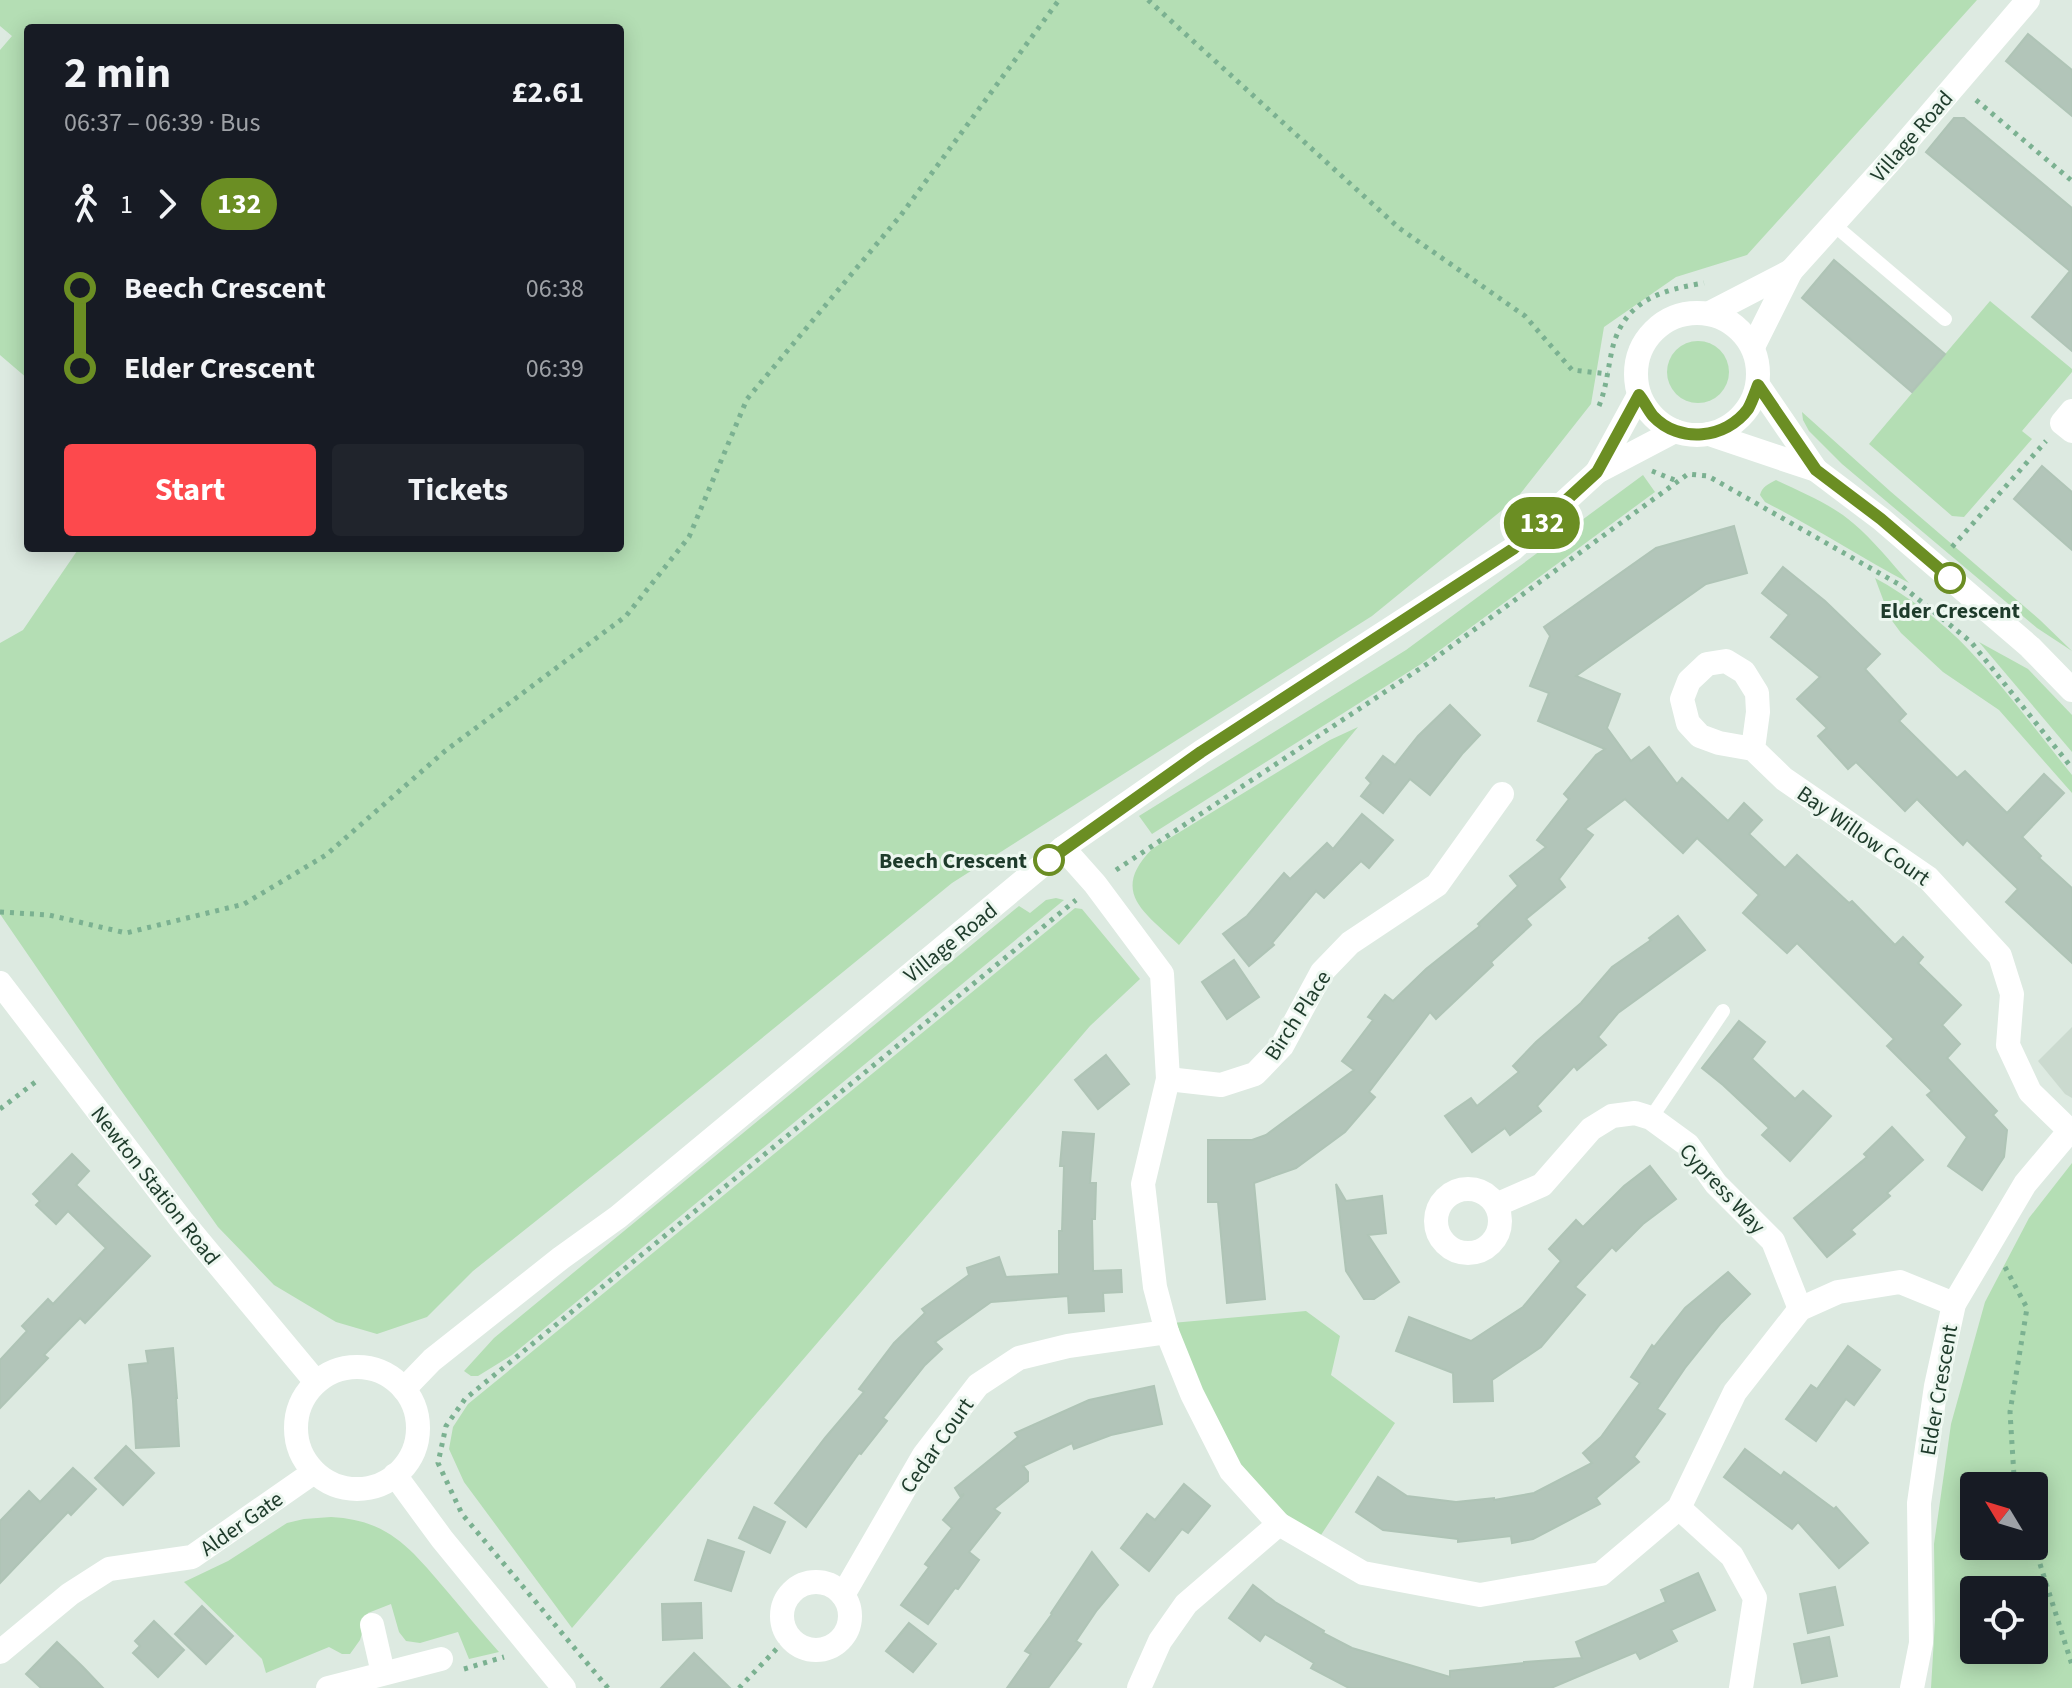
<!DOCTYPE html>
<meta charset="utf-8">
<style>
:root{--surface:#171b24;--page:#20242c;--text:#f1f3f6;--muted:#9ea1a6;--accent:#fd494d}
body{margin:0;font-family:"Source Sans 3",sans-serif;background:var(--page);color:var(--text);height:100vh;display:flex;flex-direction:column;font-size:30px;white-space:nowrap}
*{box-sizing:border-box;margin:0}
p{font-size:26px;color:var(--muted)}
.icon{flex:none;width:44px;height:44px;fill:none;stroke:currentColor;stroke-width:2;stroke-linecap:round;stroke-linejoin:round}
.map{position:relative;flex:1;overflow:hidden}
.sheet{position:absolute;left:24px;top:24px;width:600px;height:528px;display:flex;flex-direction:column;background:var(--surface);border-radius:8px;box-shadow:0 4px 20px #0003}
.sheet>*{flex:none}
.badge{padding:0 16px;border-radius:26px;font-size:28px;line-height:52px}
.needle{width:52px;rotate:308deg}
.buttons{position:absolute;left:1960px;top:1472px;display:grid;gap:16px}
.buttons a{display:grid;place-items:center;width:88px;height:88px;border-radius:8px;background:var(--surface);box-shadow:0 4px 20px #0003;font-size:40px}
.map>.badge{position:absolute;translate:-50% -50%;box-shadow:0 0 0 4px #fff}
.legs{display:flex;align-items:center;gap:12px;height:88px;padding:0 40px;font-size:26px}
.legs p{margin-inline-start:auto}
.summary{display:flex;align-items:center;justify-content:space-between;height:136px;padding:0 40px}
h1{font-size:44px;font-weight:700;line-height:60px}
.cta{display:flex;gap:16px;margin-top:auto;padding:16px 40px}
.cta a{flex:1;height:92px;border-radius:8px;background:var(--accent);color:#fff;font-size:32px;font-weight:700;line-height:92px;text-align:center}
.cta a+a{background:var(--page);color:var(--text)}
ul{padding:0 40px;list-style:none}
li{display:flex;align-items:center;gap:28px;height:80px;font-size:30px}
li i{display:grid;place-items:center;width:12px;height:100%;margin:0 10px;background:currentColor}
li i::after{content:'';width:20px;height:20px;margin:-10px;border:6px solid;border-radius:50%;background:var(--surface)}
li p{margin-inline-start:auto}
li:first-child i{background:linear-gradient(#0000 50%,currentColor 0)}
li:last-child i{background:linear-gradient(currentColor 50%,#0000 0)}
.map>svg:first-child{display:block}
.built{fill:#cbdacf}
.green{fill:#b4deb4;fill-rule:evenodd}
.building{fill:#b2c5b9;stroke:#afc4b6;stroke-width:2}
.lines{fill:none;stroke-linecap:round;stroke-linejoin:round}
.path{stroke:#7bb191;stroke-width:5;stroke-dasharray:4 6;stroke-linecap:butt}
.service{stroke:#fff;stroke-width:14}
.minor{stroke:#fff;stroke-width:24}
.tertiary{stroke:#fff;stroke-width:24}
.line-1-casing{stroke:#fff;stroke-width:18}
.line-1{stroke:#6b8e23;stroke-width:12}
.stop-1-dot{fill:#fff;stroke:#6b8e23;stroke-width:4}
.labels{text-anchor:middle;stroke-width:6;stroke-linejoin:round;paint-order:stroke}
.street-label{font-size:22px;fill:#1e3b2b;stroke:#edf7f0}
.stop-label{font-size:22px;font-weight:bold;fill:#1e3b2b;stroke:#edf7f0}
</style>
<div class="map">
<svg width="2072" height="1688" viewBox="0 0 2072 1688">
<rect width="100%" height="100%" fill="#ddeae1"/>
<!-- built -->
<polygon class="built" points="2072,1027 2072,1098 2065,1094 2038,1061"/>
<!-- green -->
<g class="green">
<polygon points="0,0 1977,0 1747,255 1676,277 1604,327 1591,404 1517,498 1372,616 952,883 620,1154 473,1271 427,1317 377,1334 336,1322 274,1285 218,1227 120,1089 0,914 0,643 23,630 77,551 76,548 620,548 620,28 28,28 28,379 0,355 0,50 12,36 0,26"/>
<polygon points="1990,301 2072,369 2072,372 2022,431 2032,439 1964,517 1952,516 1869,444"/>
<circle cx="1698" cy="372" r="31"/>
<polygon points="1802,412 1890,491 2040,620 2072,651 2037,628 1842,464 1809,431 1803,420"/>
<polygon points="1643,475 1655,492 1421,664 1152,834 1139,816 1406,650"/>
<path d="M1776 480C1801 492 1831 504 1853 523 1873 540 1891 562 1909 583 1860 557 1814 527 1765 502L1760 495C1762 487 1768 484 1776 480Z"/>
<path d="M1875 578C1908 596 1943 622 1969 650 2006 689 2038 733 2072 775V793L1999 710 1943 672 1901 633 1890 618Z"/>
<polygon points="1979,642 2028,669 2072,715 2072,752"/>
<path d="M1358 727 1179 945C1146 913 1109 893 1152 849L1330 740Z"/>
<polygon points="1056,898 1064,900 512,1355 478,1376 471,1376 464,1371 494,1338 1019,906 1030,913 1046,900"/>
<polygon points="1075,908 1082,909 1140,979 1090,1026 572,1628 464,1482 449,1449 453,1427 468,1404"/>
<path d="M2072 1163V1688H1931L1935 1621 1934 1544 1951 1424 1985 1302 2029 1218ZM1974 1486H2034V1546H1974ZM1974 1590H2034V1650H1974Z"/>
<polygon points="1306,1311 1340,1336 1331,1375 1395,1423 1319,1538 1282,1514 1234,1467 1172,1323"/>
<path d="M331 1517C389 1520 411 1549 446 1590 464 1611 481 1632 499 1652L469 1659 458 1632 420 1643 406 1641 399 1632 391 1604 368 1613 360 1640 350 1654H342L329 1647 266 1673 262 1659 184 1582 228 1561 287 1523 304 1519Z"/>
</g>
<!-- building -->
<g class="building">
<polygon points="2028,34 2072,70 2072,116 2006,61"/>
<polygon points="1954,118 1964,118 2072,208 2072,351 2032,317 2070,271 1926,152"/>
<polygon points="1834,260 1945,354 1912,392 1802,298"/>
<polygon points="2042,466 2072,492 2072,550 2014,499"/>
<polygon points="1734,526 1747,573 1706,584 1576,676 1620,694 1607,728 1631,761 1649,747 1677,784 1682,778 1728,821 1744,803 1762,820 1749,834 1785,868 1797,855 1849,903 1852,901 1895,945 1903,937 1923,957 1918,963 1961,1005 1942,1025 1960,1044 1947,1058 1997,1111 1993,1115 2007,1130 2004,1157 1982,1190 1948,1166 1967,1137 1927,1095 1932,1091 1887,1046 1894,1039 1797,943 1787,953 1743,913 1759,895 1697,838 1683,853 1625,799 1585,829 1593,835 1559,879 1565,887 1526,919 1531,925 1491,962 1493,965 1436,1019 1430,1012 1369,1092 1375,1097 1345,1132 1296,1168 1254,1183 1265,1299 1227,1303 1218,1202 1208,1202 1208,1140 1252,1140 1266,1135 1354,1070 1342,1061 1373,1020 1368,1017 1385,995 1393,1001 1426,969 1480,926 1478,924 1518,886 1510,876 1546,847 1537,840 1569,799 1564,794 1596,755 1605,749 1538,721 1549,693 1530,686 1550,636 1544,627 1656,548"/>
<polygon points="1783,567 1825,601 1880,654 1865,669 1906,714 1899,721 1957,778 1965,771 2007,813 2044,774 2064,793 2022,837 2041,856 2039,858 2072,888 2072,963 2006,902 2018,889 1967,840 1963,845 1917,799 1905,811 1856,762 1848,769 1818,736 1827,728 1797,699 1820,677 1771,637 1789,615 1762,593"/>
<polygon points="1450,705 1480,735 1463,753 1430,795 1410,779 1383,813 1361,796 1371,783 1366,778 1383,756 1395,765 1418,736"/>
<polygon points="1362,814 1393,840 1369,868 1361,861 1324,898 1316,891 1272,943 1274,945 1249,966 1223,934 1247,916 1284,873 1290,879 1327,843 1333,849"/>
<polygon points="1678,916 1705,950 1618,1013 1598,1037 1606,1045 1577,1070 1574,1066 1537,1106 1541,1111 1510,1135 1505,1128 1472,1152 1445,1116 1471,1098 1477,1106 1519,1072 1513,1066 1536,1042 1581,1003 1612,967 1651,940 1649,938"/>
<polygon points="1234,960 1259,997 1227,1019 1202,982"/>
<polygon points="1739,1021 1765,1042 1752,1059 1795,1099 1803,1091 1831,1116 1790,1161 1762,1135 1769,1128 1723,1085 1702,1068"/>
<polygon points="1106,1055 1129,1084 1098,1109 1075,1080"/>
<polygon points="1892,1127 1923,1160 1887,1193 1890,1196 1851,1230 1855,1234 1827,1257 1794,1218 1867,1157 1864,1154"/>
<polygon points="1063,1132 1094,1134 1090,1183 1096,1183 1095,1219 1092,1219 1093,1271 1121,1270 1122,1292 1103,1293 1104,1311 1069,1313 1068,1296 991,1302 935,1342 942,1349 925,1365 883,1418 887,1421 861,1454 859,1453 806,1527 775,1503 825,1438 864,1392 859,1389 894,1343 925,1313 922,1309 969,1275 967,1268 999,1257 1006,1277 1059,1274 1059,1231 1062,1231 1064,1166 1060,1166"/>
<polygon points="72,1154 89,1171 76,1185 150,1256 85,1323 80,1318 44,1355 48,1358 0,1408 0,1360 27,1331 22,1326 48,1299 53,1304 106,1248 68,1211 56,1224 36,1205 40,1201 33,1194"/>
<polygon points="1650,1166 1676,1199 1643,1224 1616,1251 1612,1247 1575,1287 1585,1295 1541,1347 1492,1380 1493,1401 1454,1402 1453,1373 1396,1351 1409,1317 1471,1341 1523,1307 1561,1261 1549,1249 1576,1220 1583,1227 1624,1186"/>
<polygon points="1336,1184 1346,1201 1382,1196 1386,1233 1368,1235 1399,1282 1374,1299 1364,1299 1346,1271"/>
<polygon points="1728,1272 1750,1294 1721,1323 1685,1368 1657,1409 1665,1414 1634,1457 1639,1462 1596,1498 1600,1504 1533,1539 1512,1543 1511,1536 1458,1542 1458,1539 1383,1530 1356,1512 1378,1477 1407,1496 1456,1502 1494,1498 1494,1500 1534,1493 1592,1463 1583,1453 1601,1437 1640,1383 1631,1377 1652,1345 1654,1347 1685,1308"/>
<polygon points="1848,1346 1880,1370 1854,1405 1846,1399 1816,1441 1786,1419 1811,1385 1817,1389"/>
<polygon points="173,1348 177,1398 176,1398 179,1446 136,1448 133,1401 129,1365 148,1363 146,1351"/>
<polygon points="1154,1386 1162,1424 1111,1435 1074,1449 1072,1443 1023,1466 1028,1472 1028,1481 994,1509 1000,1513 969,1552 979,1560 958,1589 955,1588 928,1624 901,1605 929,1567 925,1564 952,1528 943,1520 964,1494 960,1496 955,1488 1018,1437 1015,1433 1089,1400"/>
<polygon points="126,1446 154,1473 123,1505 95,1478"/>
<polygon points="1745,1449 1781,1476 1784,1472 1834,1509 1836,1507 1868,1543 1839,1568 1798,1522 1792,1529 1724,1477"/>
<polygon points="73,1468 96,1489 71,1515 68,1512 0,1583 0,1521 29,1491 40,1502"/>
<polygon points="1184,1484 1210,1506 1188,1533 1182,1529 1149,1571 1121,1548 1147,1514 1155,1520"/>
<polygon points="754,1507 785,1522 770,1553 739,1538"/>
<polygon points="708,1540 744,1552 731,1591 695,1580"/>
<polygon points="1092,1552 1118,1585 1097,1610 1076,1641 1081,1644 1048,1688 1007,1688 1031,1654 1025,1651 1052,1614 1051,1613"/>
<polygon points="1698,1573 1715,1610 1671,1630 1677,1641 1640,1659 1636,1652 1551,1688 1349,1688 1311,1668 1314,1663 1265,1634 1260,1641 1229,1618 1253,1585 1275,1602 1324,1631 1323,1633 1352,1648 1450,1677 1450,1671 1524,1663 1524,1662 1582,1658 1576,1642 1666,1602 1661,1590"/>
<polygon points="1835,1587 1843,1625 1808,1633 1800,1594"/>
<polygon points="701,1603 702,1638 663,1640 662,1604"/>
<polygon points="202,1606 233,1636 206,1664 175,1634"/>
<polygon points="154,1621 184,1650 158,1677 133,1653 140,1646 135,1641"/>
<polygon points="909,1623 936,1644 913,1672 886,1651"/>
<polygon points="1829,1637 1837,1676 1802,1683 1794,1644"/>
<polygon points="57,1642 83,1667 103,1688 41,1688 26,1674"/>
<polygon points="694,1653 730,1688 661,1688"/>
</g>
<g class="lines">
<!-- path -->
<g class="path">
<polyline points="1148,0 1399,228 1525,316 1572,370 1608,374"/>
<polyline points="1976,100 2072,181"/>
<path d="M1599 406C1607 386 1608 366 1613 346 1626 299 1663 290 1704 283"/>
<polyline points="1652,471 1677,481"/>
<polyline points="1952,547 2046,441"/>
<polyline points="1116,870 1427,664 1688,474 1708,476 1902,586 1971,642 2072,768"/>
<polyline points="0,912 49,915 126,933 244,904 326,855 445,751 626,616 689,537 747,399 901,215 1059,0"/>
<polyline points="0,1109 38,1080"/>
<polyline points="2005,1267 2027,1308 2010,1412 2014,1476 2017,1486"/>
<polyline points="2034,1545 2072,1665"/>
<polyline points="464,1669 504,1657"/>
<polyline points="608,1688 462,1514 438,1463 446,1426 465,1399 1076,900"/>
<polyline points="739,1688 788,1637"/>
</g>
<!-- service -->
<g class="service">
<polyline points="1833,224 1945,319"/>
<polyline points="1651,1118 1723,1011"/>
</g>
<!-- minor -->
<g class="minor">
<polyline points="1710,313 1791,271"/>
<polyline points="1753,347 1791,271 1891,160 2028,0"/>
<polyline points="2072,411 2062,423 2072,431"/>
<polyline points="1753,749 1758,712 1757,693 1744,672 1726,661 1707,664 1689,681 1682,699 1688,723 1700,736 1719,743 1753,749 1784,779 1928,878 2000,956 2012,994 2008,1045 2030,1092 2069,1130"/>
<polyline points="1063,848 1095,884 1162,974 1168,1079 1143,1184 1155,1287 1167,1332 1192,1394 1231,1471 1279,1524 1363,1573 1480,1595 1601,1574 1679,1508 1735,1392 1800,1309 1838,1292 1900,1282 1954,1304"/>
<polyline points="1168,1079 1221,1085 1255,1074 1282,1046 1322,972 1350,943 1437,885 1502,794"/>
<circle cx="1468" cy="1221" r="32"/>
<polyline points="1496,1205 1542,1185 1591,1129 1612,1116 1635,1113 1651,1118 1688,1145 1716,1184 1773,1241 1800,1309"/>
<polyline points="1679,1508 1732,1556 1755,1598 1741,1688"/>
<circle cx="816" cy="1616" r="34"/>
<polyline points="843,1595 924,1455 978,1385 1019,1358 1068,1346 1167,1332"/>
<polyline points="372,1625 383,1673"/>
<polyline points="0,1652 70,1594 109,1569 192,1557 314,1472"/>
<polyline points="328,1688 441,1659"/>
<polyline points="1139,1688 1160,1641 1186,1604 1279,1524"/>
<polyline points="1912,1688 1921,1643 1919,1503 1936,1386 1954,1304 2025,1184 2072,1128"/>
</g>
<!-- tertiary -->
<g class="tertiary">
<circle cx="1697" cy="374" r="61"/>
<polyline points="1758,385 1816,470"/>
<polyline points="1709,434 1816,470 1881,519 2030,647 2072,690"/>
<polyline points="1597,472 1639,395"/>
<polyline points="0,983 183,1222 316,1382"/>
<circle cx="357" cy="1428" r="61"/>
<polyline points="404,1389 432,1360 561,1258 618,1217 1063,848 1201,752 1513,549 1597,472 1675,431"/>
<polyline points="395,1475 442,1539 564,1688"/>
</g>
</g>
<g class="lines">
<defs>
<path id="line-1" d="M1049 860 1201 752 1513 549 1597 472 1639 395C1644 401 1648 410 1653 416 1679 444 1726 439 1748 409 1752 402 1755 393 1758 385L1816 470 1881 519 1950 578"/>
</defs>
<!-- line-1 casing -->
<use href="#line-1" class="line-1-casing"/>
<!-- line-1 -->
<use href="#line-1" class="line-1"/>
</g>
<!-- markers -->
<g class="stop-1-dot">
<circle cx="1950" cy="578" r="14"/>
<circle cx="1049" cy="860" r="14"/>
</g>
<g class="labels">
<!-- street labels -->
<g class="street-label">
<text transform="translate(1911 136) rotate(-49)" y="8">Village Road</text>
<text transform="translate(1864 835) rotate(35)" y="8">Bay Willow Court</text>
<text transform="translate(950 942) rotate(-39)" y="8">Village Road</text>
<text transform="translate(1297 1015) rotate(-57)" y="8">Birch Place</text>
<text transform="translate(156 1185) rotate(52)" y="8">Newton Station Road</text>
<text transform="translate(1723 1188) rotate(47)" y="8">Cypress Way</text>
<text transform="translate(1938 1390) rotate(-80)" y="8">Elder Crescent</text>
<text transform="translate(936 1445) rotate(-55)" y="8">Cedar Court</text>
<text transform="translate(241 1523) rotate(-35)" y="8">Alder Gate</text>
</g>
<!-- stop labels -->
<g class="stop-label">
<text x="1950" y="618">Elder Crescent</text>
<text x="1027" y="868" text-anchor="end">Beech Crescent</text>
</g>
</g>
</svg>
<div class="buttons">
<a><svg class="needle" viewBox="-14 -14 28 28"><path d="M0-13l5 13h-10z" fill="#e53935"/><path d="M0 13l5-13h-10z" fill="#9ea1a6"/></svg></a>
<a><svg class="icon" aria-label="locate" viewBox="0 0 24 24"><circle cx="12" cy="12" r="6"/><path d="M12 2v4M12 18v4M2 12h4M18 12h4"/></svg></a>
</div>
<b class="badge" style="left:1542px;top:523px;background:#6b8e23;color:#fff">132</b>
<section class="sheet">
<div class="summary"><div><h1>2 min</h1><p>06:37 – 06:39 · Bus</p></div><b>£2.61</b></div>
<div class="legs"><svg class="icon" aria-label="walk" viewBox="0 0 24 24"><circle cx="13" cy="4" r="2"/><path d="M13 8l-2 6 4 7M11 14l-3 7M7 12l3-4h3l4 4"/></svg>1<svg class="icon" aria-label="forward" viewBox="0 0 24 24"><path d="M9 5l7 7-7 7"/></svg><b class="badge" style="background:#6b8e23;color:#fff">132</b></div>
<ul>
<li><i style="color:#6b8e23"></i><b>Beech Crescent</b><p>06:38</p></li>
<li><i style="color:#6b8e23"></i><b>Elder Crescent</b><p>06:39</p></li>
</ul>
<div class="cta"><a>Start</a><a>Tickets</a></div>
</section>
</div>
